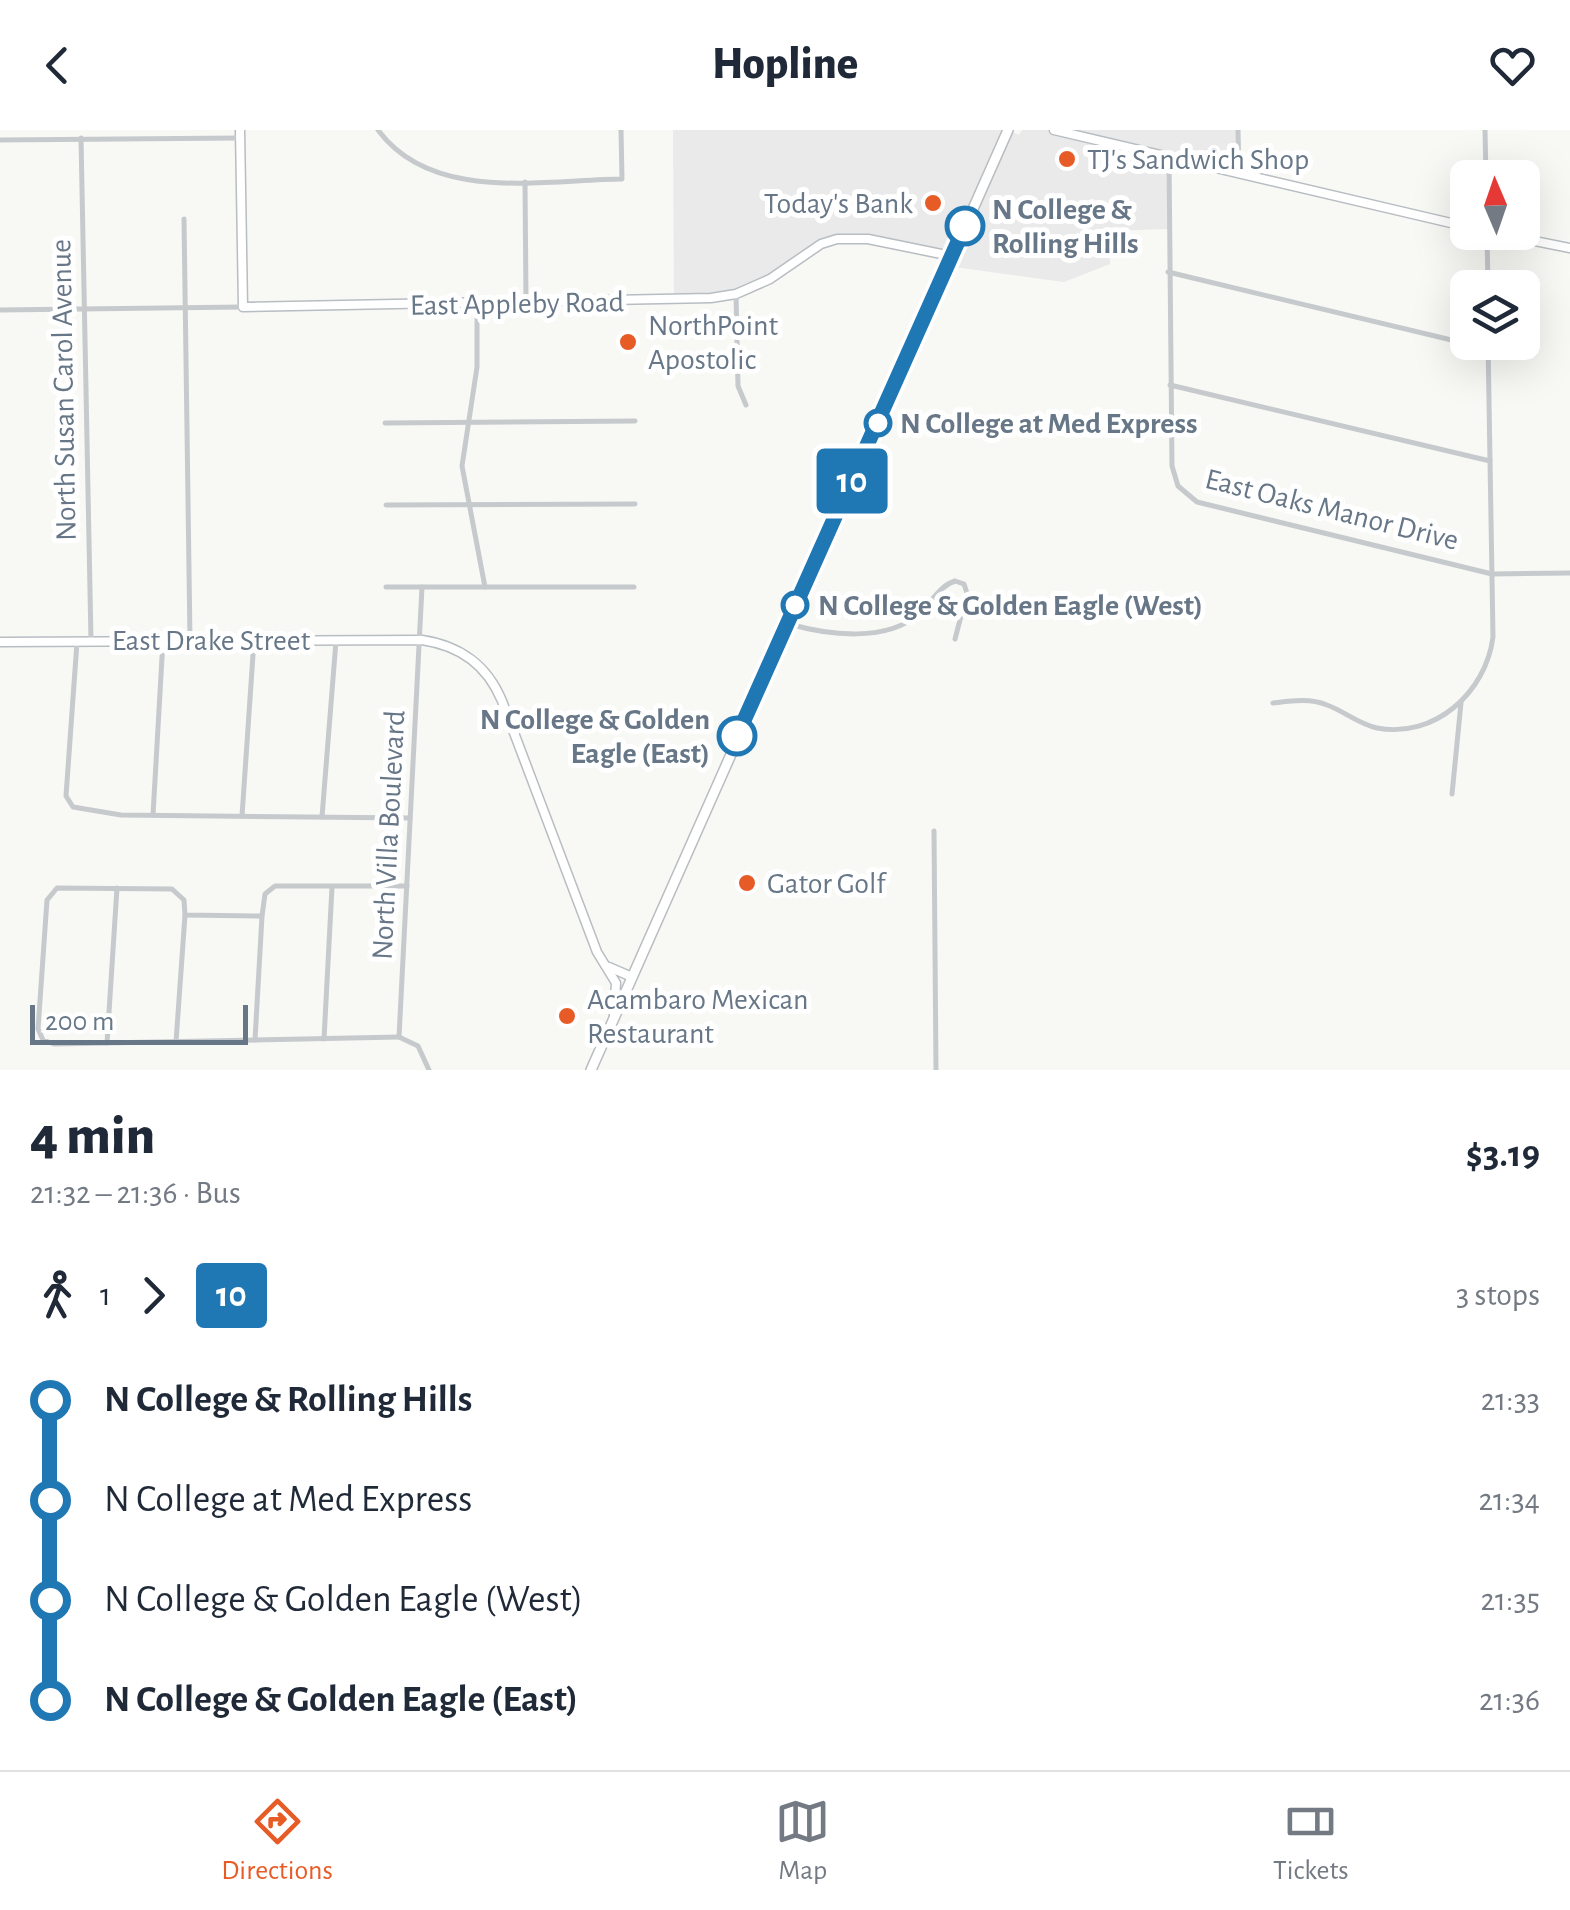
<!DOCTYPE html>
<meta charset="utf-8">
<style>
:root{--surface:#fff;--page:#f2f2f3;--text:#1f2937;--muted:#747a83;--line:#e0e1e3;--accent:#e75c26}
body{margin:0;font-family:"Alegreya Sans",sans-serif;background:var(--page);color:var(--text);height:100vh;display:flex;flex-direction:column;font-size:38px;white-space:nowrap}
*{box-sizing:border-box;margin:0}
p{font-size:32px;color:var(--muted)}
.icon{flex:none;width:55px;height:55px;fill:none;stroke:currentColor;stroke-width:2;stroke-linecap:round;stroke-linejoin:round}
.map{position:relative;height:940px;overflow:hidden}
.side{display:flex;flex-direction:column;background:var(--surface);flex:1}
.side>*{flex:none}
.badge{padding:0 20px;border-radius:8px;font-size:35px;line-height:65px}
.needle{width:65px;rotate:358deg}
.buttons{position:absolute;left:1450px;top:30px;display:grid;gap:20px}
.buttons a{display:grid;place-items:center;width:90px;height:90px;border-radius:15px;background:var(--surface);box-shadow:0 10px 40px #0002;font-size:50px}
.scale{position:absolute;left:30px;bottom:25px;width:218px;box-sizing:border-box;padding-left:10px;border:5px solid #677787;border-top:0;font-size:28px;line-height:35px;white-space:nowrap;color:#677787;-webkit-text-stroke:8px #fff;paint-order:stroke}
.map>.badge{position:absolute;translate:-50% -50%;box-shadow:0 0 0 5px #fff}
.legs{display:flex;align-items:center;gap:15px;height:110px;padding:0 30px;font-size:32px}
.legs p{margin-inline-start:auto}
.overview{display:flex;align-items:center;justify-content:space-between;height:170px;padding:0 30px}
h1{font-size:55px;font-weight:800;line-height:75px}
ul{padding:0 30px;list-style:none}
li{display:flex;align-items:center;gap:35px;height:100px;font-size:38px}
li i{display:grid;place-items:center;width:15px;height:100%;margin:0 12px;background:currentColor}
li i::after{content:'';width:25px;height:25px;margin:-12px;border:8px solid;border-radius:50%;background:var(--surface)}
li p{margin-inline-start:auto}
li:first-child i{background:linear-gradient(#0000 50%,currentColor 0)}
li:last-child i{background:linear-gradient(currentColor 50%,#0000 0)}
header{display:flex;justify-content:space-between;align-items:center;height:130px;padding:0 30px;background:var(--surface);font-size:45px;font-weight:800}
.menu{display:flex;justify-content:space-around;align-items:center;height:140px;border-top:2px solid var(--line);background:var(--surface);font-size:28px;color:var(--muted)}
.menu a{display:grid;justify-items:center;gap:5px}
.menu .on{color:var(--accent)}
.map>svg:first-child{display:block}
.built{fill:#e9eae9}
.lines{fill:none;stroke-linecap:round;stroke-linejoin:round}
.secondary-casing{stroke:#b8bdc2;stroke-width:11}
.primary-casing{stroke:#b9bdc1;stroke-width:12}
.street{stroke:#c6cacd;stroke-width:5}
.secondary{stroke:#fff;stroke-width:8}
.primary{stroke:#fff;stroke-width:9}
.line-1-casing{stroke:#fff;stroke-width:22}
.line-1{stroke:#1f77b4;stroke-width:15}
.poi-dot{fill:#e75c26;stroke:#fff;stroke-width:4}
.stop-1-dot{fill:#fff;stroke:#1f77b4;stroke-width:5}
.labels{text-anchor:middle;stroke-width:10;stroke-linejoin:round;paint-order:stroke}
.poi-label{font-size:30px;fill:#677787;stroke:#fff;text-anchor:start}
.stop-label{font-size:30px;font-weight:bold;fill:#677787;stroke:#fff;text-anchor:start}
.street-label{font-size:30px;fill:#677787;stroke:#fff}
</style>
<header><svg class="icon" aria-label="back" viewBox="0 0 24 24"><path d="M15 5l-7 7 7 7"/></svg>Hopline<svg class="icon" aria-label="heart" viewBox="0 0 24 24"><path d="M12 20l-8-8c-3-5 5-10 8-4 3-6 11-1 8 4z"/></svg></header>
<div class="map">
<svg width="1570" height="940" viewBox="0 0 1570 940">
<rect width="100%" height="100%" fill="#f8f8f5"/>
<!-- built -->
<polygon class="built" points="673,0 1008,0 1019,5 1022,0 1238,0 1239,42 1169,25 1168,99 1110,101 1110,134 1064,152 947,136 951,127 868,109 837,109 736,164 674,171"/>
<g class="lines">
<defs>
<g id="secondary">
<polyline points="240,0 243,177 711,168 736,164 770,149 821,114 837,109 868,109 951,126"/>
<polyline points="1054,0 1468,97"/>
<polyline points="1489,102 1570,118"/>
<path d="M0 512 422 510C461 516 487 535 502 571L597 822 616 853 614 885"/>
<polyline points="609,837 632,847"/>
</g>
<polyline id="primary" points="591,940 1008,0"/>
</defs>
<!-- secondary casing -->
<use href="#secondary" class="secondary-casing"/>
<!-- primary casing -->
<use href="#primary" class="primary-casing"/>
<!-- street -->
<g class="street">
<path d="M378 0C432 73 542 50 622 49L621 0"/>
<polyline points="1238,0 1239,42"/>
<polyline points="1485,0 1486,48"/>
<polyline points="81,8 91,511"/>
<polyline points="0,10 240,8"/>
<polyline points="1169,28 1172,336 1178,356 1197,372 1492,444 1570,443"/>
<polyline points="525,52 526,171"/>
<polyline points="184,89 190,510"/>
<polyline points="1487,102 1488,158"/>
<polyline points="1168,142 1489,219"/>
<polyline points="736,164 738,256 746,275"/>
<polyline points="477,174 477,237 462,336 485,457"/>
<polyline points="0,180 242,177"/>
<polyline points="1170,255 1490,331"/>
<polyline points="385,293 635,291"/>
<polyline points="386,375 635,374"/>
<polyline points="386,457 634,457"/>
<polyline points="422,457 399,907 418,916 429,940"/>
<path d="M789 494C828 505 887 513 920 483 932 472 939 456 955 451L964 454 967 463 955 509"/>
<polyline points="77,512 66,666 73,677 121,685 410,688"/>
<path d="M1273 573C1291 571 1309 568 1327 575 1344 581 1358 594 1377 598 1435 609 1486 562 1493 507L1488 212"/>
<polyline points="1452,664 1461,573"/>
<polyline points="153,685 163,510"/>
<polyline points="242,686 254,510"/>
<polyline points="322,687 336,511"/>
<polyline points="934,701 936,940"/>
<polyline points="399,907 54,914 43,910 38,899 47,770 57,758 172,759 184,770 185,785 262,786 265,764 275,756 407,756"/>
<polyline points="324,909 332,757"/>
<polyline points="255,910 262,786"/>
<polyline points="176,912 185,785"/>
<polyline points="107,913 117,758"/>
</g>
<!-- secondary -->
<use href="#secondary" class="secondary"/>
<!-- primary -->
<use href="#primary" class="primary"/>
</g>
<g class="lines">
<defs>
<polyline id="line-1" points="737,606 965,96"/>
</defs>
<!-- line-1 casing -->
<use href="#line-1" class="line-1-casing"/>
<!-- line-1 -->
<use href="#line-1" class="line-1"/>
</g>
<!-- markers -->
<g class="poi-dot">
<circle cx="1067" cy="29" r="10"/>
<circle cx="933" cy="73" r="10"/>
<circle cx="628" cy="212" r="10"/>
<circle cx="747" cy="753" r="10"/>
<circle cx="567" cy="886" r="10"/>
</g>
<g class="stop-1-dot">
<circle cx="965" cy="96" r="18"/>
<circle cx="878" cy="293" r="12"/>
<circle cx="795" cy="475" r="12"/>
<circle cx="737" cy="606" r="18"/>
</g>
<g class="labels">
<!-- poi labels -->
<g class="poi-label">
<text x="1087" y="39">TJ's Sandwich Shop</text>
<text x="913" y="83" text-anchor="end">Today's Bank</text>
<text x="648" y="205">NorthPoint<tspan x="648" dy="34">Apostolic</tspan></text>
<text x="767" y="763">Gator Golf</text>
<text x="587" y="879">Acambaro Mexican<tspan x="587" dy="34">Restaurant</tspan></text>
</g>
<!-- stop labels -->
<g class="stop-label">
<text x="992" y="89">N College &amp;<tspan x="992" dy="34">Rolling Hills</tspan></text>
<text x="900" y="303">N College at Med Express</text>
<text x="818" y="485">N College &amp; Golden Eagle (West)</text>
<text x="710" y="599" text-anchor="end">N College &amp; Golden<tspan x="710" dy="34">Eagle (East)</tspan></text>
</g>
<!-- street labels -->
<g class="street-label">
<text transform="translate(517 173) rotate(-1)" y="10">East Appleby Road</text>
<text transform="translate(63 260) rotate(-91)" y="10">North Susan Carol Avenue</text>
<text transform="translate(1332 379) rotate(14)" y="10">East Oaks Manor Drive</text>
<text x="211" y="520">East Drake Street</text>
<text transform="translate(388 705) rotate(-87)" y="10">North Villa Boulevard</text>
</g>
</g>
</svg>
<div class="buttons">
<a><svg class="needle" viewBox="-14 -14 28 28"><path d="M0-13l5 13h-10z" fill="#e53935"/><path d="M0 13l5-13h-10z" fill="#747a83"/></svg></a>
<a><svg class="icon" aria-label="layers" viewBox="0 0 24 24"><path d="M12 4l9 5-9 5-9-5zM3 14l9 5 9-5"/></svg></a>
</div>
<div class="scale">200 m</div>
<b class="badge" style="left:852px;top:351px;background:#1f77b4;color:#fff">10</b>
</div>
<section class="side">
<div class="overview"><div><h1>4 min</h1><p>21:32 – 21:36 · Bus</p></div><b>$3.19</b></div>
<div class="legs"><svg class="icon" aria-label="walk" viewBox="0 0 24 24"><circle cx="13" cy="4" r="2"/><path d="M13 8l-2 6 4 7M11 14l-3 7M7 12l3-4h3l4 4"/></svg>1<svg class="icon" aria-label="forward" viewBox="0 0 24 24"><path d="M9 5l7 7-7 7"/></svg><b class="badge" style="background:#1f77b4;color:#fff">10</b><p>3 stops</p></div>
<ul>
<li><i style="color:#1f77b4"></i><b>N College &amp; Rolling Hills</b><p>21:33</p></li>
<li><i style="color:#1f77b4"></i><span>N College at Med Express</span><p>21:34</p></li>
<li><i style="color:#1f77b4"></i><span>N College &amp; Golden Eagle (West)</span><p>21:35</p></li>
<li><i style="color:#1f77b4"></i><b>N College &amp; Golden Eagle (East)</b><p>21:36</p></li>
</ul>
</section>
<nav class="menu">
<a class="on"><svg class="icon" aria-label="directions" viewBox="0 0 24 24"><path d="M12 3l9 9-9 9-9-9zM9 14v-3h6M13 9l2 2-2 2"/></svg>Directions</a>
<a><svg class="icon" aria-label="map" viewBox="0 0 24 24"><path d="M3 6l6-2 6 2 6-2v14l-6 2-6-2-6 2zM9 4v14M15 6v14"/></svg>Map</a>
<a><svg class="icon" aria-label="tickets" viewBox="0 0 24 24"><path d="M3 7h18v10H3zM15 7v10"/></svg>Tickets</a>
</nav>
